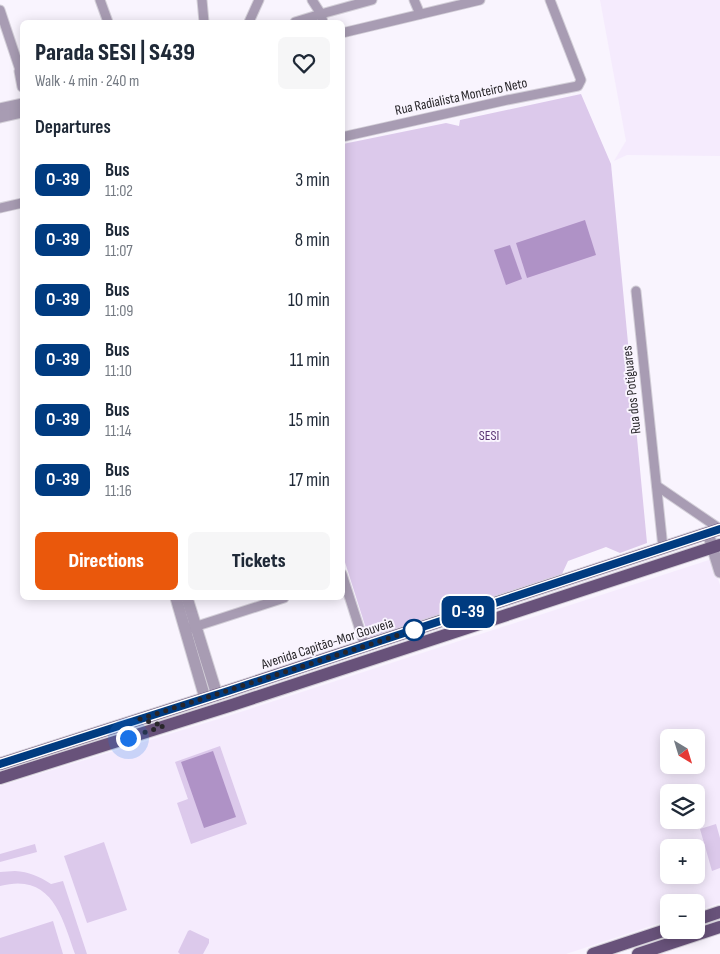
<!DOCTYPE html>
<meta charset="utf-8">
<style>
:root{--surface:#fff;--page:#f6f6f7;--text:#1f2937;--muted:#747a83;--accent:#ea580c}
body{margin:0;font-family:"Sofia Sans Condensed",sans-serif;background:var(--page);color:var(--text);height:100vh;display:flex;flex-direction:column;font-size:19px;white-space:nowrap}
*{box-sizing:border-box;margin:0}
p{font-size:16px;color:var(--muted)}
.icon{flex:none;width:28px;height:28px;fill:none;stroke:currentColor;stroke-width:2;stroke-linecap:round;stroke-linejoin:round}
.map{position:relative;flex:1;overflow:hidden}
.panel{position:absolute;left:20px;top:20px;width:325px;height:580px;display:flex;flex-direction:column;background:var(--surface);border-radius:8px;box-shadow:0 2px 12px #0003}
.panel>*{flex:none}
.badge{padding:0 10px;border-radius:8px;font-size:18px;line-height:32px}
.needle{width:32px;rotate:142deg}
.controls{position:absolute;left:660px;top:729px;display:grid;gap:10px}
.controls a{display:grid;place-items:center;width:45px;height:45px;border-radius:8px;background:var(--surface);box-shadow:0 2px 12px #0003;font-size:25px}
.you{position:absolute;width:25px;height:25px;margin:-12px;border:4px solid #fff;border-radius:50%;background:#1a73e8;box-shadow:0 0 0 8px #1a73e833}
.map>.badge{position:absolute;translate:-50% -50%;box-shadow:0 0 0 2px #fff}
h2{padding:0 15px;font-size:19px;line-height:45px}
.round{display:grid;place-items:center;flex:none;width:52px;height:52px;border-radius:8px;background:var(--page)}
.summary{display:flex;align-items:center;justify-content:space-between;height:85px;padding:0 15px}
h1{font-size:24px;font-weight:800;line-height:38px}
.button{display:flex;gap:10px;margin-top:auto;padding:10px 15px}
.button a{flex:1;height:58px;border-radius:8px;background:var(--accent);color:#fff;font-size:20px;font-weight:800;line-height:58px;text-align:center}
.button a+a{background:var(--page);color:var(--text)}
ul{padding:0;list-style:none}
li{display:flex;align-items:center;gap:15px;height:60px;padding:0 15px}
li div{flex:1}
li b{display:block;font-size:19px}
li em{font-style:normal}
li .badge{min-width:55px;font-weight:700;text-align:center}
.map>svg:first-child{display:block}
.built{fill:#f5ebfd;fill-rule:evenodd}
.green{fill:#dcc9eb}
.water{fill:#af92c6}
.lines{fill:none;stroke-linecap:round;stroke-linejoin:round}
.minor-casing{stroke:#d3cfd8;stroke-width:11}
.tertiary-casing{stroke:#d3cfd8;stroke-width:13}
.primary-casing{stroke:#d3cfd8;stroke-width:14}
.minor{stroke:#a89cb3;stroke-width:9}
.tertiary{stroke:#a89cb3;stroke-width:11}
.primary{stroke:#68527a;stroke-width:12}
.line-casing{stroke:#fff;stroke-width:11}
.line{stroke:#003b80;stroke-width:8}
.walk{stroke:#28262a;stroke-width:5;stroke-dasharray:0 9}
.stop-dot{fill:#fff;stroke:#003b80;stroke-width:2.5}
.labels{text-anchor:middle;stroke-width:4;stroke-linejoin:round;paint-order:stroke}
.street-label{font-size:14px;fill:#28262a;stroke:#f9f4fe}
.park-label{font-size:14px;fill:#5a3474;stroke:#f9f4fe}
</style>
<div class="map">
<svg width="720" height="954" viewBox="0 0 720 954">
<rect width="100%" height="100%" fill="#f9f4fe"/>
<!-- built -->
<g class="built">
<polygon points="600,0 720,0 720,156 627,155 614,161 626,141"/>
<path d="M712 559 720 585V903L696 911V902H669V920L566 954H0V786L225 717ZM669 738H696V765H669ZM669 792H696V820H669ZM669 848H696V875H669Z"/>
</g>
<!-- green -->
<g class="green">
<polygon points="581,94 611,164 647,543 620,553 606,547 568,561 562,574 369,638 343,556 343,144 446,123 459,126 460,120"/>
<polygon points="220,746 247,824 191,844 177,803 188,799 175,762"/>
<polygon points="716,824 720,838 720,868 712,871 700,829"/>
<polygon points="104,842 127,910 87,923 64,856"/>
<polygon points="35,844 37,852 0,862 0,854"/>
<path d="M15 871C29 872 39 876 51 884L63 881 87 954H75C62 917 52 872 0 886V872Z"/>
<polygon points="53,921 63,954 0,954 0,938"/>
<polygon points="190,930 209,939 209,943 203,954 180,954 178,952 188,931"/>
</g>
<!-- water -->
<g class="water">
<polygon points="585,220 596,255 527,278 516,243"/>
<polygon points="510,245 522,279 506,285 494,250"/>
<polygon points="213,751 236,817 204,828 181,762"/>
</g>
<g class="lines">
<defs>
<g id="minor">
<polyline points="100,0 108,22"/>
<polyline points="202,0 204,22"/>
<polyline points="312,0 321,14 323,22"/>
<polyline points="414,0 420,14"/>
<polyline points="0,10 22,76"/>
<polyline points="249,22 259,0"/>
<polyline points="295,22 321,14 372,0"/>
<polyline points="342,33 480,0"/>
<polyline points="19,71 22,87"/>
<polyline points="342,137 507,100 578,86 581,80 550,0"/>
<polyline points="0,208 22,203"/>
<polyline points="636,291 663,548"/>
<polyline points="657,486 720,529"/>
<polyline points="342,574 365,646"/>
<polyline points="191,628 284,598"/>
</g>
<g id="tertiary">
<polyline points="0,109 22,104"/>
<polyline points="0,117 22,112"/>
<polyline points="708,533 720,572"/>
<polyline points="176,598 205,698"/>
<polyline points="187,598 217,695"/>
</g>
<g id="primary">
<polyline points="0,764 228,691 720,529"/>
<polyline points="0,778 232,705 720,545"/>
<polyline points="696,920 720,912"/>
<polyline points="593,954 669,929"/>
<polyline points="638,954 720,927"/>
</g>
</defs>
<!-- minor casing -->
<use href="#minor" class="minor-casing"/>
<!-- tertiary casing -->
<use href="#tertiary" class="tertiary-casing"/>
<!-- primary casing -->
<use href="#primary" class="primary-casing"/>
<!-- minor -->
<use href="#minor" class="minor"/>
<!-- tertiary -->
<use href="#tertiary" class="tertiary"/>
<!-- primary -->
<use href="#primary" class="primary"/>
</g>
<g class="lines">
<defs>
<polyline id="line" points="0,764 228,691 720,529"/>
</defs>
<!-- line casing -->
<use href="#line" class="line-casing"/>
<!-- line -->
<use href="#line" class="line"/>
<!-- walk -->
<polyline class="walk" points="128,738 164,726 140,719 414,630"/>
</g>
<!-- markers -->
<circle class="stop-dot" cx="414" cy="630" r="10"/>
<g class="labels">
<!-- street labels -->
<g class="street-label">
<text transform="translate(461 96) rotate(-12)" y="5">Rua Radialista Monteiro Neto</text>
<text transform="translate(631 390) rotate(-96)" y="5">Rua dos Potiguares</text>
<text transform="translate(327 643) rotate(-18)" y="5">Avenida Capitão-Mor Gouveia</text>
</g>
<!-- park labels -->
<g class="park-label">
<text x="489" y="440">SESI</text>
</g>
</g>
</svg>
<div class="controls">
<a><svg class="needle" viewBox="-14 -14 28 28"><path d="M0-13l5 13h-10z" fill="#e53935"/><path d="M0 13l5-13h-10z" fill="#747a83"/></svg></a>
<a><svg class="icon" aria-label="layers" viewBox="0 0 24 24"><path d="M12 4l9 5-9 5-9-5zM3 14l9 5 9-5"/></svg></a>
<a>+</a>
<a>−</a>
</div>
<div class="you" style="left:128px;top:738px"></div>
<b class="badge" style="left:468px;top:612px;background:#003b80;color:#fff">O-39</b>
<section class="panel">
<div class="summary"><div><h1>Parada SESI | S439</h1><p>Walk · 4 min · 240 m</p></div><a class="round"><svg class="icon" aria-label="heart" viewBox="0 0 24 24"><path d="M12 20l-8-8c-3-5 5-10 8-4 3-6 11-1 8 4z"/></svg></a></div>
<h2>Departures</h2>
<ul>
<li><span class="badge" style="background:#003b80;color:#fff">O-39</span><div><b>Bus</b><p>11:02</p></div><em>3 min</em></li>
<li><span class="badge" style="background:#003b80;color:#fff">O-39</span><div><b>Bus</b><p>11:07</p></div><em>8 min</em></li>
<li><span class="badge" style="background:#003b80;color:#fff">O-39</span><div><b>Bus</b><p>11:09</p></div><em>10 min</em></li>
<li><span class="badge" style="background:#003b80;color:#fff">O-39</span><div><b>Bus</b><p>11:10</p></div><em>11 min</em></li>
<li><span class="badge" style="background:#003b80;color:#fff">O-39</span><div><b>Bus</b><p>11:14</p></div><em>15 min</em></li>
<li><span class="badge" style="background:#003b80;color:#fff">O-39</span><div><b>Bus</b><p>11:16</p></div><em>17 min</em></li>
</ul>
<div class="button"><a>Directions</a><a>Tickets</a></div>
</section>
</div>
